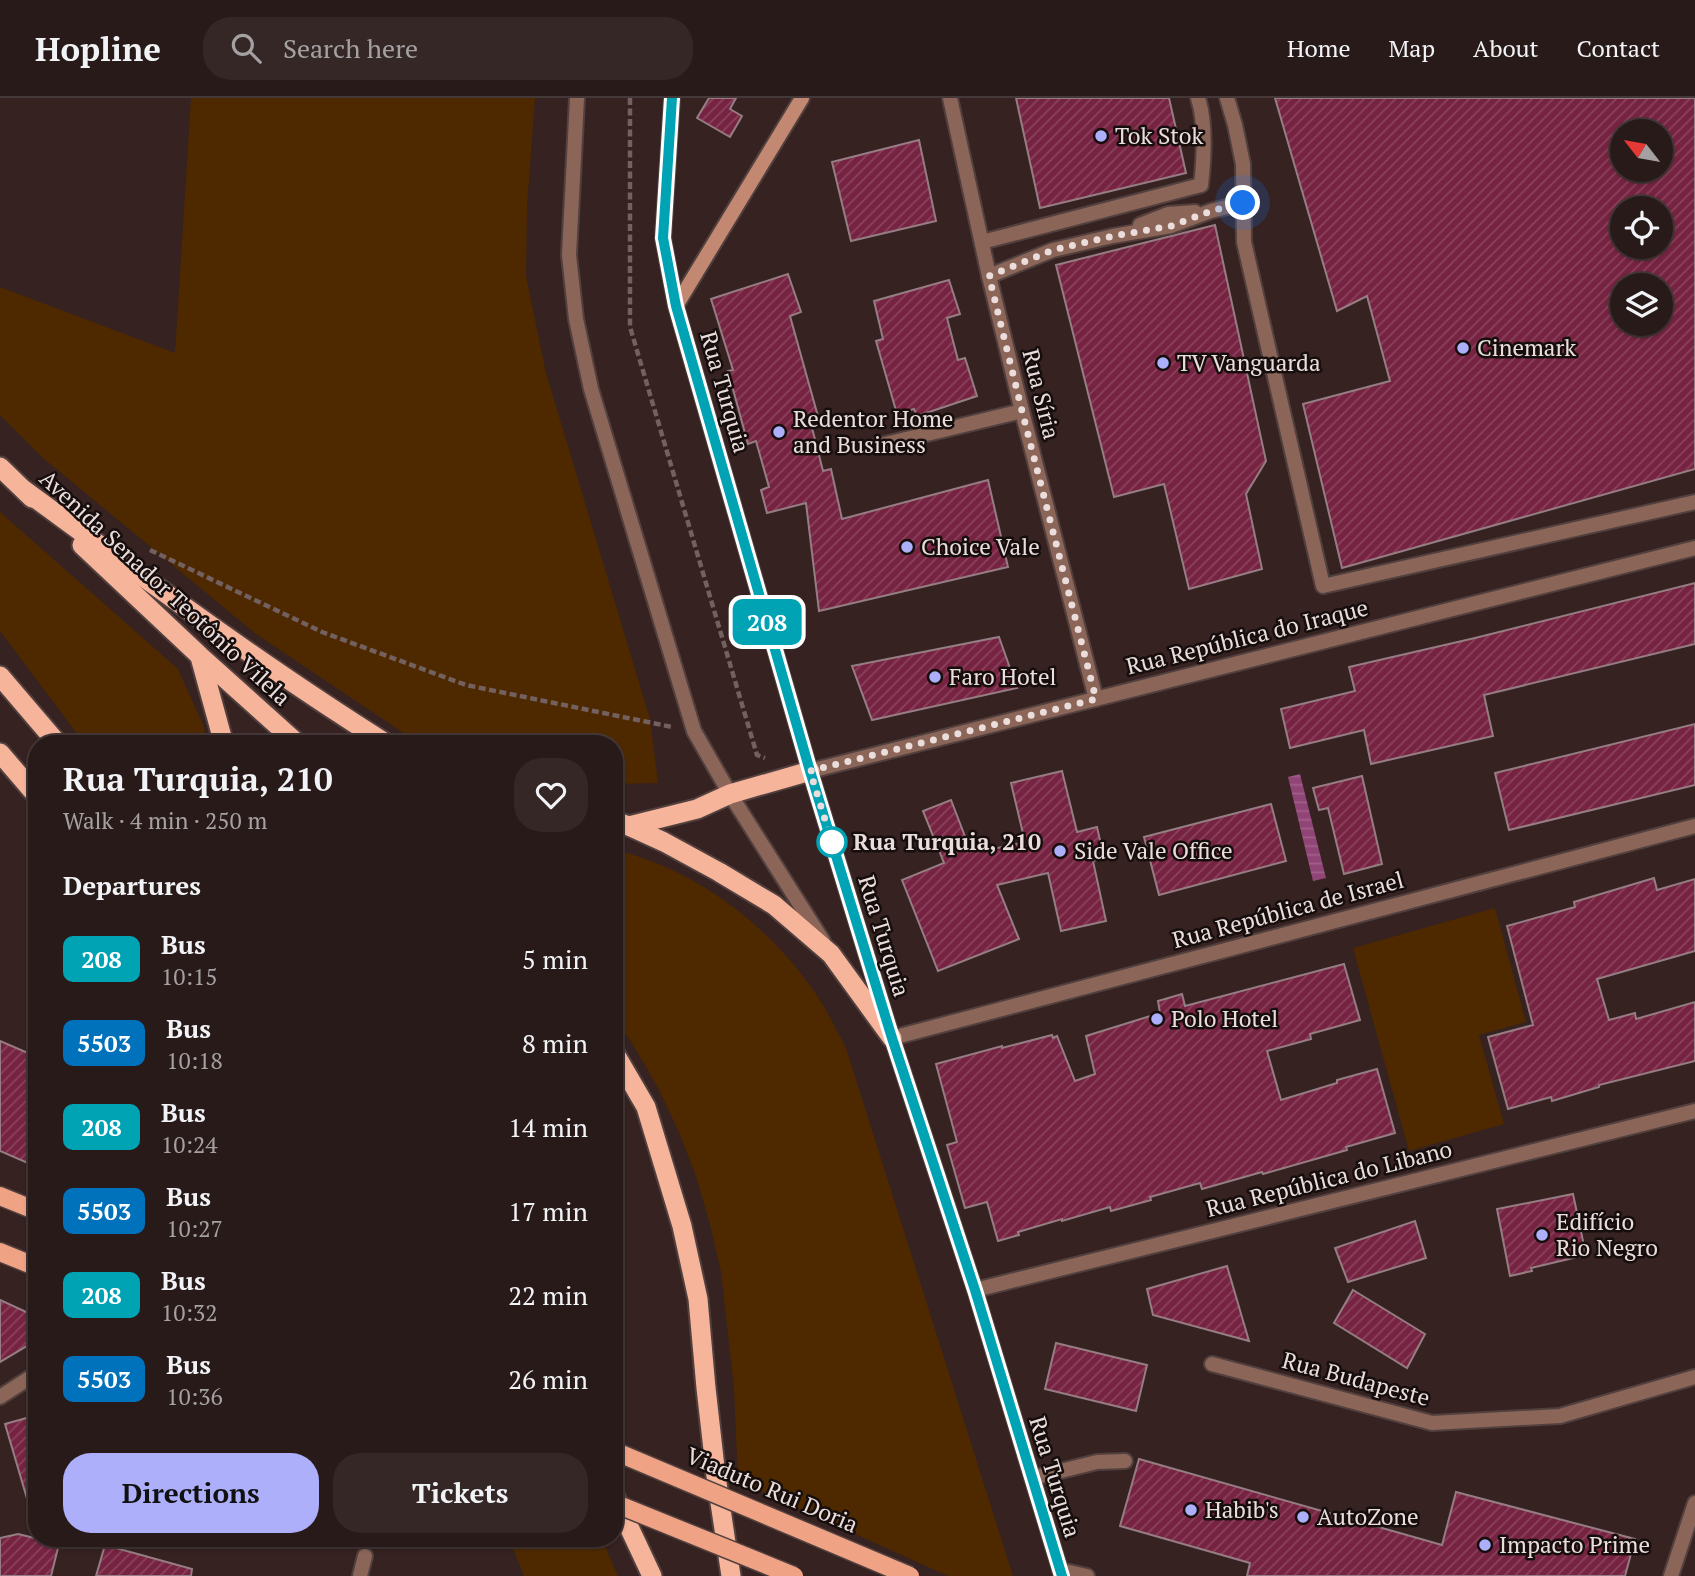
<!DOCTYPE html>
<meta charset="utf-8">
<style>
:root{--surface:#281a19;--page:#342726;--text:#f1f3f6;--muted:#a5a1a2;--line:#443838;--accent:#adaffb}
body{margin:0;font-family:"PT Serif",serif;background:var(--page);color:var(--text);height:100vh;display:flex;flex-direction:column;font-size:26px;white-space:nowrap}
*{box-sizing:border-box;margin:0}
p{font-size:23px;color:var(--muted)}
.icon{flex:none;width:38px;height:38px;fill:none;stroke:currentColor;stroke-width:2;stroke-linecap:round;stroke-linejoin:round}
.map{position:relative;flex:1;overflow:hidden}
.details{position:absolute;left:28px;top:637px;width:595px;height:812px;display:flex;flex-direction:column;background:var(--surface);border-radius:28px;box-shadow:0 2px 5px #0004,0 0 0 2px var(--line)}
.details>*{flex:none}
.badge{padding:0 14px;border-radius:10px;font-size:24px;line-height:46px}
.needle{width:46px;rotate:301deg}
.buttons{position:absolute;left:1610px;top:21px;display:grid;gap:14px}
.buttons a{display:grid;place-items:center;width:63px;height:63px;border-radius:50%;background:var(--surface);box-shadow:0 2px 5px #0004,0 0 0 2px var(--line);font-size:35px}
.you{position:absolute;width:35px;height:35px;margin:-18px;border:5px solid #fff;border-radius:50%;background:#1a73e8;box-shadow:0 0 0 10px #1a73e833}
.map>.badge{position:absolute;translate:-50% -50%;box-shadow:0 0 0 4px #fff}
h2{padding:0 35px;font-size:26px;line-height:63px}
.round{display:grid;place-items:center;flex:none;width:74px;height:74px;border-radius:28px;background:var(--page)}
.overview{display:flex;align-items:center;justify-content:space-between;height:119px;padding:0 35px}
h1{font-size:33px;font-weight:700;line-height:52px}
.action{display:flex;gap:14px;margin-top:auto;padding:14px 35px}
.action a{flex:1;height:80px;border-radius:28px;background:var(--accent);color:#111;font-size:28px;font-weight:700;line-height:80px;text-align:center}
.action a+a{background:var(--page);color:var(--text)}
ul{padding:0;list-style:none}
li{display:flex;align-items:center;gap:21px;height:84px;padding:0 35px}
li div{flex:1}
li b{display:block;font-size:26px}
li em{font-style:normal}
li .badge{min-width:77px;font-weight:700;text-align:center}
header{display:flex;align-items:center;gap:42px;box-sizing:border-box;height:98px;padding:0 35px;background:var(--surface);border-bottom:2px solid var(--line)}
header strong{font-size:33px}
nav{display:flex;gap:38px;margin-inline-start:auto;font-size:24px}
.search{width:490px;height:63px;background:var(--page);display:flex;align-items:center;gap:18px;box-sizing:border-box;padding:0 24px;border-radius:28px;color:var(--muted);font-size:26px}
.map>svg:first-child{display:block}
.green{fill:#4e2900}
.water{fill:url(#water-rules)}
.building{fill:url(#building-hatch);stroke:#957d83;stroke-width:2;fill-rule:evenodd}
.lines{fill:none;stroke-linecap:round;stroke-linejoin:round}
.service-casing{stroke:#52403f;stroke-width:18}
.minor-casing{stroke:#52403f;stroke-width:18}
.tertiary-casing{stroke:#52403f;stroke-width:18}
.secondary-casing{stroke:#52403f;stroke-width:18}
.primary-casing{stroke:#52403f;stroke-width:21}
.trunk-casing{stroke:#52403f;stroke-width:23}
.path{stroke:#726160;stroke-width:4.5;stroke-dasharray:7 3.5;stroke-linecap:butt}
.service{stroke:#8b6557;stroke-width:14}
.minor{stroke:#8b6557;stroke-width:14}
.tertiary{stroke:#8b6557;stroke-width:14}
.secondary{stroke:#c38871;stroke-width:14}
.primary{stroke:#efa284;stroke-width:18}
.trunk{stroke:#f6b49a;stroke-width:19}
.primary-bridge-casing{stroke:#52403f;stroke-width:21;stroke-linecap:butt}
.primary-bridge{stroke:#efa284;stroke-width:18}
.line-casing{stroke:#fff;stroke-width:16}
.line{stroke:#00a3b4;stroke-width:10}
.walk{stroke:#eadddc;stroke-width:7;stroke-dasharray:0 12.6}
.poi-dot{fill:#adaffb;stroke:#160e0d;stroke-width:2.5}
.stop-dot{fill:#fff;stroke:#00a3b4;stroke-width:3.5}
.labels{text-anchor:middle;stroke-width:5;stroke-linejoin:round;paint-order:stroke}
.poi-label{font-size:23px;fill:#eadddc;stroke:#160e0d;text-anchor:start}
.street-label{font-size:23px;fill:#eadddc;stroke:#160e0d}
.stop-label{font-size:23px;font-weight:bold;fill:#eadddc;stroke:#160e0d;text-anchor:start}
</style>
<header>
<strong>Hopline</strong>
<div class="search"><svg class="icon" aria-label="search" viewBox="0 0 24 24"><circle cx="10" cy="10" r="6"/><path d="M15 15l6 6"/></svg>Search here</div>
<nav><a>Home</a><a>Map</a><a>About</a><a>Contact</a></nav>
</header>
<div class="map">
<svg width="1695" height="1478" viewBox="0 0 1695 1478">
<defs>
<pattern id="water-rules" width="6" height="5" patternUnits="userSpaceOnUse" patternTransform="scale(1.75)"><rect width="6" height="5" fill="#904576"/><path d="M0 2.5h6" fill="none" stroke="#a05f89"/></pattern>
<pattern id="building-hatch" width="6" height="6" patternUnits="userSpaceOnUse" patternTransform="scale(1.75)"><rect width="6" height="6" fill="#762341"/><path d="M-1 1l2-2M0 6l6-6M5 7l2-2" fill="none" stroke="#8a425c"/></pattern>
</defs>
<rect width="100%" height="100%" fill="#352221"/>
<!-- green -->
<g class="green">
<polygon points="191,0 535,0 527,108 526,178 546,275 650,621 658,685 614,686 614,646 420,646 256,536 43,360 0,317 0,189 175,255"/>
<polygon points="0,414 178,571 204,629 206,646 85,646 0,533"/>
<path d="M614 752C692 769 766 825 811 889 825 908 835 929 846 950L1013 1478H948L738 1383 734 1290 721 1174 710 1126 696 1078 678 1032 657 988 632 945 614 919Z"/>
<polygon points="1495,810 1526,924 1479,937 1504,1026 1409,1053 1353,850"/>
<polygon points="509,1440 594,1440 603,1444 618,1478 524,1478"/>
</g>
<!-- water -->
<polygon class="water" points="1300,676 1326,780 1313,783 1288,679"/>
<!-- building -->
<g class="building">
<polygon points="709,0 736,0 730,11 742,18 730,39 697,20"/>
<polygon points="1016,0 1169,0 1186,75 1040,110"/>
<path d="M1275 0H1695V371L1342 470 1303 306 1390 283 1367 198 1337 213ZM1622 33H1661V72H1622ZM1622 110H1661V149H1622ZM1622 187H1661V226H1622Z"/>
<polygon points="919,42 936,123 851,143 832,64"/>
<polygon points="1215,127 1266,363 1246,396 1262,471 1189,491 1164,386 1114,399 1056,167"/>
<polygon points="788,176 801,214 790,218 819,322 811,326 823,373 831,371 842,421 988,382 1008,469 819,513 806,405 767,415 761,392 769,389 756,343 748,346 728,273 733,272 711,201"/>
<polygon points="949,182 960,216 947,220 958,262 965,260 977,298 917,318 914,311 897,316 876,243 883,241 874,203"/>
<polygon points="1695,485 1695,546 1484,597 1493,638 1371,666 1364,632 1290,650 1281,611 1355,593 1349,569 1475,540"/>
<polygon points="999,539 1017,590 872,622 852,568"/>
<polygon points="1695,626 1695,687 1509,732 1495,675"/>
<polygon points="1062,673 1077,734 1097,729 1104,760 1093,763 1106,823 1061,833 1048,775 997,787 1019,841 938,873 902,782 944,765 923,713 951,702 971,754 983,749 984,753 1025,744 1011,685"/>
<polygon points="1362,678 1382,766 1344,776 1328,710 1319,712 1313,690"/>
<polygon points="1271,706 1286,763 1159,797 1144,739"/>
<polygon points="1654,780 1657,792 1695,781 1695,853 1597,881 1609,922 1635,915 1636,921 1695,904 1695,963 1599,987 1599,989 1552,1003 1551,999 1508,1011 1488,939 1533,927 1507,828 1575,809 1574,804"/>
<polygon points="1344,866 1360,922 1310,936 1311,941 1267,953 1281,1002 1337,985 1337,982 1377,971 1395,1035 1346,1049 1347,1052 1263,1076 1262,1074 1202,1091 1200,1085 1150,1099 1151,1102 1111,1113 1110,1109 1062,1123 1062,1121 1018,1134 1019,1137 998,1143 987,1104 965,1110 947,1047 957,1044 936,966 1002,948 1002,950 1052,937 1053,940 1057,938 1075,983 1095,976 1086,938 1160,915 1158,903 1182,896 1185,908"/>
<polygon points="0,943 37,959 37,1069 0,1053"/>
<polygon points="1573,1096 1586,1157 1531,1170 1532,1173 1510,1178 1497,1111"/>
<polygon points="1415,1123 1426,1160 1348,1184 1335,1150"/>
<polygon points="1227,1168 1249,1243 1153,1217 1147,1191"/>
<polygon points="1353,1192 1425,1236 1407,1270 1334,1225"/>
<polygon points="0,1202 37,1219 37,1242 0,1264"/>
<polygon points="1056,1245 1147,1267 1136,1313 1045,1291"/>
<polygon points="37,1317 37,1413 31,1414 5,1326"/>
<polygon points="1139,1361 1442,1447 1456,1394 1635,1441 1625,1478 1247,1478 1250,1465 1120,1428"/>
<polygon points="18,1436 59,1446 51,1478 0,1478 0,1440"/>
<polygon points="105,1447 192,1471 191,1478 96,1478"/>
</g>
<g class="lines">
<defs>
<g id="service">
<polyline points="577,0 569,157 576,221 591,291 694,633 730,696 823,843"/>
<polyline points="1227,0 1235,27 1243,66 1244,144 1323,488 1695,404"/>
<polyline points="1140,127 1168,116 1195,114"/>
<path d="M982 144 1201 87C1204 61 1206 25 1198 0"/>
<polyline points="989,178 1053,152 1113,138 1171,128 1211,113 1243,105"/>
<polyline points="877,348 1022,313"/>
<polyline points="1032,1380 1097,1364 1125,1363"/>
<polyline points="1060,1472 1087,1478"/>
<polyline points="360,1478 365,1458"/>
</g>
<g id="minor">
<polyline points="950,0 989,178 1022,313 1096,601"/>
<polyline points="892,940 1695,728"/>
<polyline points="975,1192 1695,1013"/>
<polyline points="1212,1266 1432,1325 1560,1318 1695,1279"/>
<polyline points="0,1299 37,1275"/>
<polyline points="1671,1478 1695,1405"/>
</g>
<polyline id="tertiary" points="810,673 1695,450"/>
<g id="secondary">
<polyline points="672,0 663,140 676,208 810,673 892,940 975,1192 1062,1478"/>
<polyline points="676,208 802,0"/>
</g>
<g id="primary">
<polyline points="0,1098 37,1113"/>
<polyline points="0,1154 37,1169"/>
</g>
<g id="trunk">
<polyline points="0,369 32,400"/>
<path d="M24 392C143 479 261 567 387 646"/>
<polyline points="82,447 200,558 298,646"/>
<polyline points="200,559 222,639 222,646"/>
<polyline points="0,578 58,646"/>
<polyline points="0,655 37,698"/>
<polyline points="614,723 629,728 664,744 719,774 774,807 831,856 892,940"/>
<polyline points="629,728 697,711 730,696 810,673"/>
<polyline points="614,954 646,1009 682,1128 698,1201 706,1290 716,1378 731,1478"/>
<polyline points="614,1397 652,1478"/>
</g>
</defs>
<!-- service casing -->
<use href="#service" class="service-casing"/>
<!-- minor casing -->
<use href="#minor" class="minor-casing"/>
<!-- tertiary casing -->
<use href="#tertiary" class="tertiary-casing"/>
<!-- secondary casing -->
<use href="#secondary" class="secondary-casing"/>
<!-- primary casing -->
<use href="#primary" class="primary-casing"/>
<!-- trunk casing -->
<use href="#trunk" class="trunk-casing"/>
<!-- path -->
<g class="path">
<polyline points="630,0 630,229 757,657 765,660"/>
<polyline points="150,452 322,534 466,587 672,629"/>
</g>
<!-- service -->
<use href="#service" class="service"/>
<!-- minor -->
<use href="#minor" class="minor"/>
<!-- tertiary -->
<use href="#tertiary" class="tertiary"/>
<!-- secondary -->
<use href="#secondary" class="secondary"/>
<!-- primary -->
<use href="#primary" class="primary"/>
<!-- trunk -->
<use href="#trunk" class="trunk"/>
<defs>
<g id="primary-bridge">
<polyline points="614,1353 910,1478"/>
<polyline points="614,1405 794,1478"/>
</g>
</defs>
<!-- primary-bridge casing -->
<use href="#primary-bridge" class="primary-bridge-casing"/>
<!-- primary-bridge -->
<use href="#primary-bridge" class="primary-bridge"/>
</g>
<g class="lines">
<defs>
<polyline id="line" points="672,0 663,140 676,208 810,673 892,940 975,1192 1062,1478"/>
</defs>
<!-- line casing -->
<use href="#line" class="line-casing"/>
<!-- line -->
<use href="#line" class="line"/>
<!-- walk -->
<polyline class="walk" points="832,744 810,673 1096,601 1022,313 989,178 1053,152 1113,138 1171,128 1211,113 1243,105"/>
</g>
<!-- markers -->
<g class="poi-dot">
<circle cx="1101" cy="38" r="7"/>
<circle cx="1463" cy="250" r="7"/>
<circle cx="1163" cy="265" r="7"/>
<circle cx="779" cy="334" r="7"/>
<circle cx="907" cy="449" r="7"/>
<circle cx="935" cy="579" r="7"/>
<circle cx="1060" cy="753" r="7"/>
<circle cx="1157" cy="921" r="7"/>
<circle cx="1542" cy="1137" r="7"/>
<circle cx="1191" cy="1412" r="7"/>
<circle cx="1303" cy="1419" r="7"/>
<circle cx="1485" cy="1447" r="7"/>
</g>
<circle class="stop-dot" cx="832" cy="744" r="14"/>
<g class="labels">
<!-- poi labels -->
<g class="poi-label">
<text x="1115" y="46">Tok Stok</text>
<text x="1477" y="258">Cinemark</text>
<text x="1177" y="273">TV Vanguarda</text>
<text x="793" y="329">Redentor Home<tspan x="793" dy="26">and Business</tspan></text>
<text x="921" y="457">Choice Vale</text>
<text x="949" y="587">Faro Hotel</text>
<text x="1074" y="761">Side Vale Office</text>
<text x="1171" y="929">Polo Hotel</text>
<text x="1556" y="1132">Edifício<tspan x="1556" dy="26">Rio Negro</tspan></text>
<text x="1205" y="1420">Habib's</text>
<text x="1317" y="1427">AutoZone</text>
<text x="1499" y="1455">Impacto Prime</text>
</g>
<!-- street labels -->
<g class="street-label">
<text transform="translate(725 294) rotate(74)" y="8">Rua Turquia</text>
<text transform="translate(1041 296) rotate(76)" y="8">Rua Síria</text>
<text transform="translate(165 490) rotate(43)" y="8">Avenida Senador Teotônio Vilela</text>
<text transform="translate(1247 539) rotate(-14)" y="8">Rua República do Iraque</text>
<text transform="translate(1288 812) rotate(-15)" y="8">Rua República de Israel</text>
<text transform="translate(884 838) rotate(73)" y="8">Rua Turquia</text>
<text transform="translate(1329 1081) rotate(-14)" y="8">Rua República do Libano</text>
<text transform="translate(1356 1281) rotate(15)" y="8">Rua Budapeste</text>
<text transform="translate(1055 1379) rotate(73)" y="8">Rua Turquia</text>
<text transform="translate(772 1392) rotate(23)" y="8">Viaduto Rui Doria</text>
</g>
<!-- stop labels -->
<g class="stop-label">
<text x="853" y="752">Rua Turquia, 210</text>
</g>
</g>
</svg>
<div class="buttons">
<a><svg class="needle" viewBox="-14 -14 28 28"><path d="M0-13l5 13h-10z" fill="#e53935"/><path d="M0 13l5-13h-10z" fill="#a5a1a2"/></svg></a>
<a><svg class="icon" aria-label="locate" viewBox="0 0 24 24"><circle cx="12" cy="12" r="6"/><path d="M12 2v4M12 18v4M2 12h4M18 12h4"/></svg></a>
<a><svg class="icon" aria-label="layers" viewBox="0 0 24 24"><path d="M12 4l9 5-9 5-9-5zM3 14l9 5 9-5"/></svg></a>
</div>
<div class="you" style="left:1243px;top:105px"></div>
<b class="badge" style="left:767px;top:524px;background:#00a3b4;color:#fff">208</b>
<section class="details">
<div class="overview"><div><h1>Rua Turquia, 210</h1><p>Walk · 4 min · 250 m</p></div><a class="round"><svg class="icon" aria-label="heart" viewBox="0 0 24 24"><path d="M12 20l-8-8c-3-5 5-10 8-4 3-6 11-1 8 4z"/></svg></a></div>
<h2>Departures</h2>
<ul>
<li><span class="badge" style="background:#00a3b4;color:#fff">208</span><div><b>Bus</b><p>10:15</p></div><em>5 min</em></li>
<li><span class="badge" style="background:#0072bc;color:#fff">5503</span><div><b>Bus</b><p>10:18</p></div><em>8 min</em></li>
<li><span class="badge" style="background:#00a3b4;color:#fff">208</span><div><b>Bus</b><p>10:24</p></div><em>14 min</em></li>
<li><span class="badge" style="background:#0072bc;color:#fff">5503</span><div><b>Bus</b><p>10:27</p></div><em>17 min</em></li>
<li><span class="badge" style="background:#00a3b4;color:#fff">208</span><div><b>Bus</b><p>10:32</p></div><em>22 min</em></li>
<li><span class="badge" style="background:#0072bc;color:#fff">5503</span><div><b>Bus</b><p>10:36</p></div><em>26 min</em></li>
</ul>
<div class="action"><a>Directions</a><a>Tickets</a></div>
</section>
</div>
